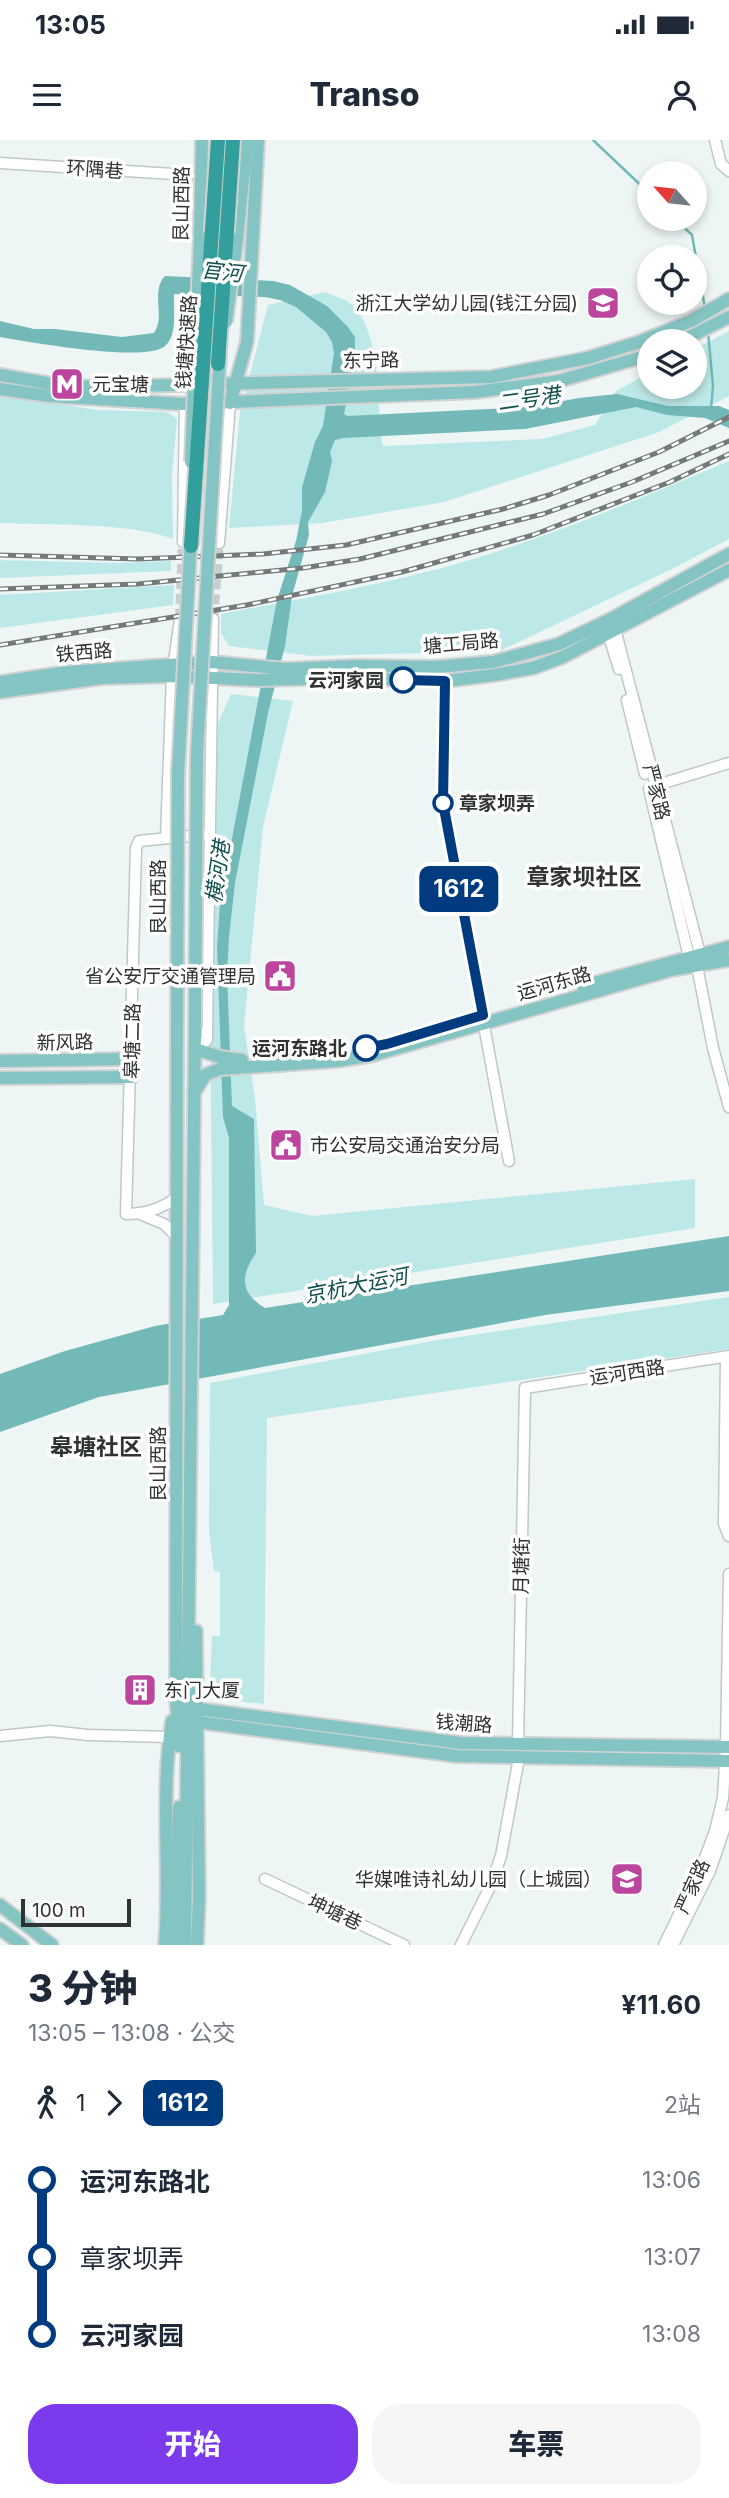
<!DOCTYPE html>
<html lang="zh">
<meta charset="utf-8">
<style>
:root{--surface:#fff;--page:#f6f6f7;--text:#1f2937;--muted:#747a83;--accent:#7c3aed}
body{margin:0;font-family:Inter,"Noto Sans SC",sans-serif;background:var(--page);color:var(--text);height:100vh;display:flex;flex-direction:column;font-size:26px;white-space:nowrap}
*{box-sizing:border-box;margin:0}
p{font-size:23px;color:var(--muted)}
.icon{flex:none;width:38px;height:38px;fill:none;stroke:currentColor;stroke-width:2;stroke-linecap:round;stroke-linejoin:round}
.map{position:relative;height:1805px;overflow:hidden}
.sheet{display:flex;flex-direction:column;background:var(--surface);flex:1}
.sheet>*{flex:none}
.badge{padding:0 14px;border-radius:10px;font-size:24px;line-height:46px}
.needle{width:46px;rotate:297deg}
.fabs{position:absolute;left:637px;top:21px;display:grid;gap:14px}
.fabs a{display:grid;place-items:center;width:70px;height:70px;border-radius:50%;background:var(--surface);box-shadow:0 4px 10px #0003;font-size:35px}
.scale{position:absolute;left:21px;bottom:18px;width:110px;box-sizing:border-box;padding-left:7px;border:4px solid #303333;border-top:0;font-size:19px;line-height:24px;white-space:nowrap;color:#303333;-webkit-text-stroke:5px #fff;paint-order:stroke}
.map>.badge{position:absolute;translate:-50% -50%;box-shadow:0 0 0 4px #fff}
.legs{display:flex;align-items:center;gap:10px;height:77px;padding:0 28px;font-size:23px}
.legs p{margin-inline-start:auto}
.head{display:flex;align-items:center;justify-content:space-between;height:119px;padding:0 28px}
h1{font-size:38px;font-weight:800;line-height:52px}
.button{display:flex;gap:14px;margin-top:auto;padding:14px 28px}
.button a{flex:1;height:80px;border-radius:28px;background:var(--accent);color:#fff;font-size:28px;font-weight:800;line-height:80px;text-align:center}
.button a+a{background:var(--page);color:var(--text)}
ul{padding:0 28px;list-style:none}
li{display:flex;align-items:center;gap:24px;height:77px;font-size:26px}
li i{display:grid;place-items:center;width:10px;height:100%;margin:0 9px;background:currentColor}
li i::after{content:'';width:18px;height:18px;margin:-9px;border:5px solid;border-radius:50%;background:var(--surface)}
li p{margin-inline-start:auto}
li:first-child i{background:linear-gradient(#0000 50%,currentColor 0)}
li:last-child i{background:linear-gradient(currentColor 50%,#0000 0)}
.status{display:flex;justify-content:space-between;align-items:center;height:49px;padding:0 35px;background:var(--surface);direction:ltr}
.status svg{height:19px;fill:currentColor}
header{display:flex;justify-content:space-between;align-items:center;height:91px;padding:0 28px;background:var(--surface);font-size:32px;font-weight:800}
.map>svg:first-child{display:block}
.green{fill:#bce9e7}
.water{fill:#72b9b7}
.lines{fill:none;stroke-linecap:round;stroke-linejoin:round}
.stream{stroke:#72b9b7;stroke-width:2.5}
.minor-tunnel{stroke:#c7cece;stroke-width:10;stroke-dasharray:10 5;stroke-linecap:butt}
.minor-casing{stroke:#c0c8c7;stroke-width:13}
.major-casing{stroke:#d1d2d2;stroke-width:16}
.minor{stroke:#fff;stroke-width:10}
.major{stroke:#84c5c4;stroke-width:12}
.rail-casing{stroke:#747979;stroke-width:5}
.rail{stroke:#fff;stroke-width:2.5;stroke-dasharray:8;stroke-linecap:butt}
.major-bridge-casing{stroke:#d1d2d2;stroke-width:16;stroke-linecap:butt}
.highway-bridge-casing{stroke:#d1d2d2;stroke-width:18;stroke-linecap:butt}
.major-bridge{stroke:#84c5c4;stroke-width:12}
.highway-bridge{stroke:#329f9d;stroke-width:14}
.line-1-casing{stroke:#fff;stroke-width:16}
.line-1{stroke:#003b80;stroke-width:10}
.stop-1-dot{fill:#fff;stroke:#003b80;stroke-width:3.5}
.labels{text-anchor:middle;stroke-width:7;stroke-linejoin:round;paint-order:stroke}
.street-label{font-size:19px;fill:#303333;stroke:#fff}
.poi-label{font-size:19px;fill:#303333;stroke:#fff;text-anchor:end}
.stop-label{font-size:19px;font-weight:bold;fill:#303333;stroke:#fff;text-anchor:end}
.water-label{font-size:21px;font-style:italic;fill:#10504f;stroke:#fff}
.quarter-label{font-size:23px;font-weight:bold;fill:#303333;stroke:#fff}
</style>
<div class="status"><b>13:05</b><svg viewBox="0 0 49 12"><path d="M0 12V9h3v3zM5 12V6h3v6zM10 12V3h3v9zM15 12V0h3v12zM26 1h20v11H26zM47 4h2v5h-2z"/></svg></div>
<header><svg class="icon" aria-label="menu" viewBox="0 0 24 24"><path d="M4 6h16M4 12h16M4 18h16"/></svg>Transo<svg class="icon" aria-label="person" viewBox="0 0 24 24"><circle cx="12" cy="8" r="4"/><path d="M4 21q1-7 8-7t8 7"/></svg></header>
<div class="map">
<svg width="729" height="1805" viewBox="0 0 729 1805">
<rect width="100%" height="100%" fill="#edf5f5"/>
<!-- green -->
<g class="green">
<path d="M326 152C334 156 345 159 351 164 383 192 376 267 383 306L542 299 595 285 616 251 649 233V247H695V209L729 191V256L659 292 444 362 322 383 229 388 240 273 268 165Z"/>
<path d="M0 256 99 270 168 272 177 279 172 335 173 399C128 382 49 385 0 383Z"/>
<path d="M729 321V399L676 427 500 511 312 516 229 506 221 493V474C304 458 389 444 470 420 559 393 644 357 729 321Z"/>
<polygon points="0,420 118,423 171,421 171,431 0,438"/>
<polygon points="174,445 173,465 0,488 0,455"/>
<polygon points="231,554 293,561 263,687 244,886 255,959 264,1065 312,1076 695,1039 695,1088 213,1164 210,868 217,585"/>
<path d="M729 1157V1209L267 1278 264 1564C246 1561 219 1564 210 1546L212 1496H220V1432L214 1431 209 1391 210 1243 432 1201Z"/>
</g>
<!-- water -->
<path class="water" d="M165 136 273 141 290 145 327 166 347 186 355 197V215L344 274 347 276 531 267 579 258 617 254 668 266H719L729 270V288L705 278 667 275 636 267 525 289 343 298 335 300 330 312 332 321 325 352 308 382 309 395 292 456 285 506 268 573 235 743 229 797 227 834 232 966 254 979 256 1113C240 1136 240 1153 265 1168L729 1096V1151L545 1175 99 1257 0 1292V1234L65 1211 155 1186 223 1175 229 1165V998L223 977 217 807 220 762 277 460 296 401 302 371V347L315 302 323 286 334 213 332 202 326 192 296 167 280 160 265 157 174 154C173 169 178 195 165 206 146 223 29 202 0 197V181L34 189H55L122 197 154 193C166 176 150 152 165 136Z"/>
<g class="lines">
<!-- stream -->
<g class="stream">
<polyline points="593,0 649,53"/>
<polyline points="675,79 692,95 705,168"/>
<polyline points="708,192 713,246 711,269"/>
</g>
<!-- minor-tunnel -->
<g class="minor-tunnel">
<polyline points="180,479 183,402"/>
<polyline points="213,479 219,403"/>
</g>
<defs>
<g id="minor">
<polyline points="715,0 721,24 729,31"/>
<polyline points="0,23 189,35"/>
<polyline points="183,402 185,264"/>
<polyline points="219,403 230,263"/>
<polyline points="614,485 700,814 697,826 713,908 729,967"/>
<polyline points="607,490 619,529"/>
<polyline points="445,541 443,663 509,1021"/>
<polyline points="627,560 645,634"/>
<polyline points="654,646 729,623"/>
<polyline points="649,649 689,817 694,823"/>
<polyline points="166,698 172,536 180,479"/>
<polyline points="195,909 207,900 207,890 213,479"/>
<path d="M176 1058C161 1069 146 1074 126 1074L136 708 139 701 209 694"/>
<polyline points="140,1074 164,1084 176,1096"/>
<polyline points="726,1217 724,1384 729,1396"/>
<polyline points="0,1596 50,1591 88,1595 170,1597"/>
<polyline points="518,1605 525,1248 729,1216"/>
<polyline points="265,1739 404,1805"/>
<polyline points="461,1805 489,1749 501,1716 519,1618"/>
<polyline points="664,1805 700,1731 715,1691 723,1658 726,1607 729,1434"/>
<polyline points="673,1805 710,1731 729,1675"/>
</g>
<g id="major">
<polyline points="200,97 202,0"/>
<polyline points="237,99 247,0"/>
<polyline points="681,201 729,177"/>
<polyline points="0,235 58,245 93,247 491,237 588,218 639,202 691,181 729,159"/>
<polyline points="0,249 49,256 183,264 475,252 559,241 649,215"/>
<polyline points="230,263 247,202 258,0"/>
<polyline points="0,542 68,532 212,522 286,529 354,526 436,527 493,522 559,504 611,479 729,414"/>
<polyline points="0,552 102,538 172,536 257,540 338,538 445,541 494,535 533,528 563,517 729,430"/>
<polyline points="583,846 729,807"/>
<polyline points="177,889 176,1556 179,1606"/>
<polyline points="195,909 220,917 242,920"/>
<polyline points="0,921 132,919"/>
<polyline points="0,938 132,937"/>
<polyline points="194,953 205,935 220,929 336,921 373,915 671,830 729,820"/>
<polyline points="196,1491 199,1757 197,1805"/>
<polyline points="198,1569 461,1603 729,1607"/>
<polyline points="198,1582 457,1616 729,1621"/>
<polyline points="0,1765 52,1805"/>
<polyline points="0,1789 22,1805"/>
<path d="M165 1805C171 1730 160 1655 172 1581"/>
<polyline points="175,1805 179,1667"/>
<polyline points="185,1805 195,888"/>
</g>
</defs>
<!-- minor casing -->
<use href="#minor" class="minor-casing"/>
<!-- major casing -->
<use href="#major" class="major-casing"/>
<!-- minor -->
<use href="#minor" class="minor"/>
<!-- major -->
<use href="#major" class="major"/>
<defs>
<g id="rail">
<polyline points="0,415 138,419 263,414 346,405 503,369 549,355 659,312 729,277"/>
<polyline points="0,449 138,444 303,428 360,419 543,374 632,342 729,301"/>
<polyline points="0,505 247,465 402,432 533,395 670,342 729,314"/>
</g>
</defs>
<!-- rail casing -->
<use href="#rail" class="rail-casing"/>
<!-- rail -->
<use href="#rail" class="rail"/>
<defs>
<g id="major-bridge">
<polyline points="226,182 237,99"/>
<polyline points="191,322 200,97"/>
<polyline points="195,888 197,613 220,214"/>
<polyline points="177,889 178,633 191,397"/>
</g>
<g id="highway-bridge">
<polyline points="218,224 233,0"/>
<polyline points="191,406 218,0"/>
</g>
</defs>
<!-- major-bridge casing -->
<use href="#major-bridge" class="major-bridge-casing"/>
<!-- highway-bridge casing -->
<use href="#highway-bridge" class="highway-bridge-casing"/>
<!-- major-bridge -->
<use href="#major-bridge" class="major-bridge"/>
<!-- highway-bridge -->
<use href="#highway-bridge" class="highway-bridge"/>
</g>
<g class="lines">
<defs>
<polyline id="line-1" points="366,908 387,904 483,875 443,663 445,541 403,540"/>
</defs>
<!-- line-1 casing -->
<use href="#line-1" class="line-1-casing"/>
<!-- line-1 -->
<use href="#line-1" class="line-1"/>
</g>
<!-- icons -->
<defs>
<symbol id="school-square" viewBox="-11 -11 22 22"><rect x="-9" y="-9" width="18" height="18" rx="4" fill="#bc469e" stroke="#fff"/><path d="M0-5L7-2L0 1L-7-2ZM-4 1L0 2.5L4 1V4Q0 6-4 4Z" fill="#fff"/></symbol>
<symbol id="metro-square" viewBox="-11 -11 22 22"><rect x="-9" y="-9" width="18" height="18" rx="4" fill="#bc469e" stroke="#fff"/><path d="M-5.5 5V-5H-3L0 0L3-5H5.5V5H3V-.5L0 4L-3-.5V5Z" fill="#fff"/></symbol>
<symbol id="civic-square" viewBox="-11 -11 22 22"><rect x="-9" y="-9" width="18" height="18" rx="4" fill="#bc469e" stroke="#fff"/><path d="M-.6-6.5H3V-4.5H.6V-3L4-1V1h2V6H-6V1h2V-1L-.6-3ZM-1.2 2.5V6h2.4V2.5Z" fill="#fff"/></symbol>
<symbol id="building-square" viewBox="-11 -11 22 22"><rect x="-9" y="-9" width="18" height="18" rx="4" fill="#bc469e" stroke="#fff"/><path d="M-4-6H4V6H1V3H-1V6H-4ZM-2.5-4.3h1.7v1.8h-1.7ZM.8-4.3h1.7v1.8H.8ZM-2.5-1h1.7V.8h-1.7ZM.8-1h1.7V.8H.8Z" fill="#fff"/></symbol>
</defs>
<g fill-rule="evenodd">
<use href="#school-square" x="584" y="144" width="38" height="38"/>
<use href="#metro-square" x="48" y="225" width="38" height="38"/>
<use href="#civic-square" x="261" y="817" width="38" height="38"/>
<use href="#civic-square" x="267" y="986" width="38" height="38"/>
<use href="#building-square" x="121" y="1531" width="38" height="38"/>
<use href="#school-square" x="608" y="1720" width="38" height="38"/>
</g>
<!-- markers -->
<g class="stop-1-dot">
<circle cx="403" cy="540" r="12"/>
<circle cx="443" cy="663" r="9"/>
<circle cx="366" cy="908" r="12"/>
</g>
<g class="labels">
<!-- street labels -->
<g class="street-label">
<text transform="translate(95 29) rotate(4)" y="7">环隅巷</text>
<text transform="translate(181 64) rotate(-89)" y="7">艮山西路</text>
<text transform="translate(186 202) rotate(-86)" y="7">钱塘快速路</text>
<text transform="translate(371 220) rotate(-1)" y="7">东宁路</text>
<text transform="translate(461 503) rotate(-5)" y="7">塘工局路</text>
<text transform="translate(84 512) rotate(-5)" y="7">铁西路</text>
<text transform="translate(657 652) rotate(76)" y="7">严家路</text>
<text transform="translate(158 757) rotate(-90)" y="7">艮山西路</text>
<text transform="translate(554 843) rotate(-16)" y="7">运河东路</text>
<text transform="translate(132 901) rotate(-89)" y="7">皋塘二路</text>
<text transform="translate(65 902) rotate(-1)" y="7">新风路</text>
<text transform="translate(627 1232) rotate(-9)" y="7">运河西路</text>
<text transform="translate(158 1324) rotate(-90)" y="7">艮山西路</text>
<text transform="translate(521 1426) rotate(-89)" y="7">月塘街</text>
<text transform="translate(464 1583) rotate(4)" y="7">钱潮路</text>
<text transform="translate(692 1746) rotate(-66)" y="7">严家路</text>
<text transform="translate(335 1772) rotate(25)" y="7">坤塘巷</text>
</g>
<!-- poi labels -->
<g class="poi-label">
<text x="578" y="170">浙江大学幼儿园(钱江分园)</text>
<text x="92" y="251" text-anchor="start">元宝塘</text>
<text x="256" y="843">省公安厅交通管理局</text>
<text x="310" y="1012" text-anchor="start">市公安局交通治安分局</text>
<text x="164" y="1557" text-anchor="start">东门大厦</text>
<text x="602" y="1746">华媒唯诗礼幼儿园（上城园）</text>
</g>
<!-- stop labels -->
<g class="stop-label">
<text x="384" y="547">云河家园</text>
<text x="459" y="670" text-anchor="start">章家坝弄</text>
<text x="347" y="915">运河东路北</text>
</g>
<!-- water labels -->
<g class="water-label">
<text transform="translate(222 132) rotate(6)" y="7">官河</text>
<text transform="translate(529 259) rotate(-8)" y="7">二号港</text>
<text transform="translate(218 732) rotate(-82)" y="7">横河港</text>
<text transform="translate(356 1146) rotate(-11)" y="7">京杭大运河</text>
</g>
<!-- quarter labels -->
<g class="quarter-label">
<text x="584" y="745">章家坝社区</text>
<text x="96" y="1315">皋塘社区</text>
</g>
</g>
</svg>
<div class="fabs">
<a><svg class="needle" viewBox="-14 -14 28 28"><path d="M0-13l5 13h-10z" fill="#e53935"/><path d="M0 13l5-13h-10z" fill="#747a83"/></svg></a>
<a><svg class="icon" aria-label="locate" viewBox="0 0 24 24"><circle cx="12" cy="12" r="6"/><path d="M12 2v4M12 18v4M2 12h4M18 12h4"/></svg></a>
<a><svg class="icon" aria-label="layers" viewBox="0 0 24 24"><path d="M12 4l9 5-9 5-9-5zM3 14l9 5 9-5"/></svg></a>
</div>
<div class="scale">100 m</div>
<b class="badge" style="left:459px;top:749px;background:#003b80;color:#fff">1612</b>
</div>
<section class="sheet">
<div class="head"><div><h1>3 分钟</h1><p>13:05 – 13:08 · 公交</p></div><b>¥11.60</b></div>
<div class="legs"><svg class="icon" aria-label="walk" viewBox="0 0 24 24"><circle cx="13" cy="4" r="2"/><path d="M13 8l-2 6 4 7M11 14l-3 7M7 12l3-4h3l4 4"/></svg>1<svg class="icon" aria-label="forward" viewBox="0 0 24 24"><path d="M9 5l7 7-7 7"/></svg><b class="badge" style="background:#003b80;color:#fff">1612</b><p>2站</p></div>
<ul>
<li><i style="color:#003b80"></i><b>运河东路北</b><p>13:06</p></li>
<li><i style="color:#003b80"></i><span>章家坝弄</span><p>13:07</p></li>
<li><i style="color:#003b80"></i><b>云河家园</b><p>13:08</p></li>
</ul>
<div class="button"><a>开始</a><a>车票</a></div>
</section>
